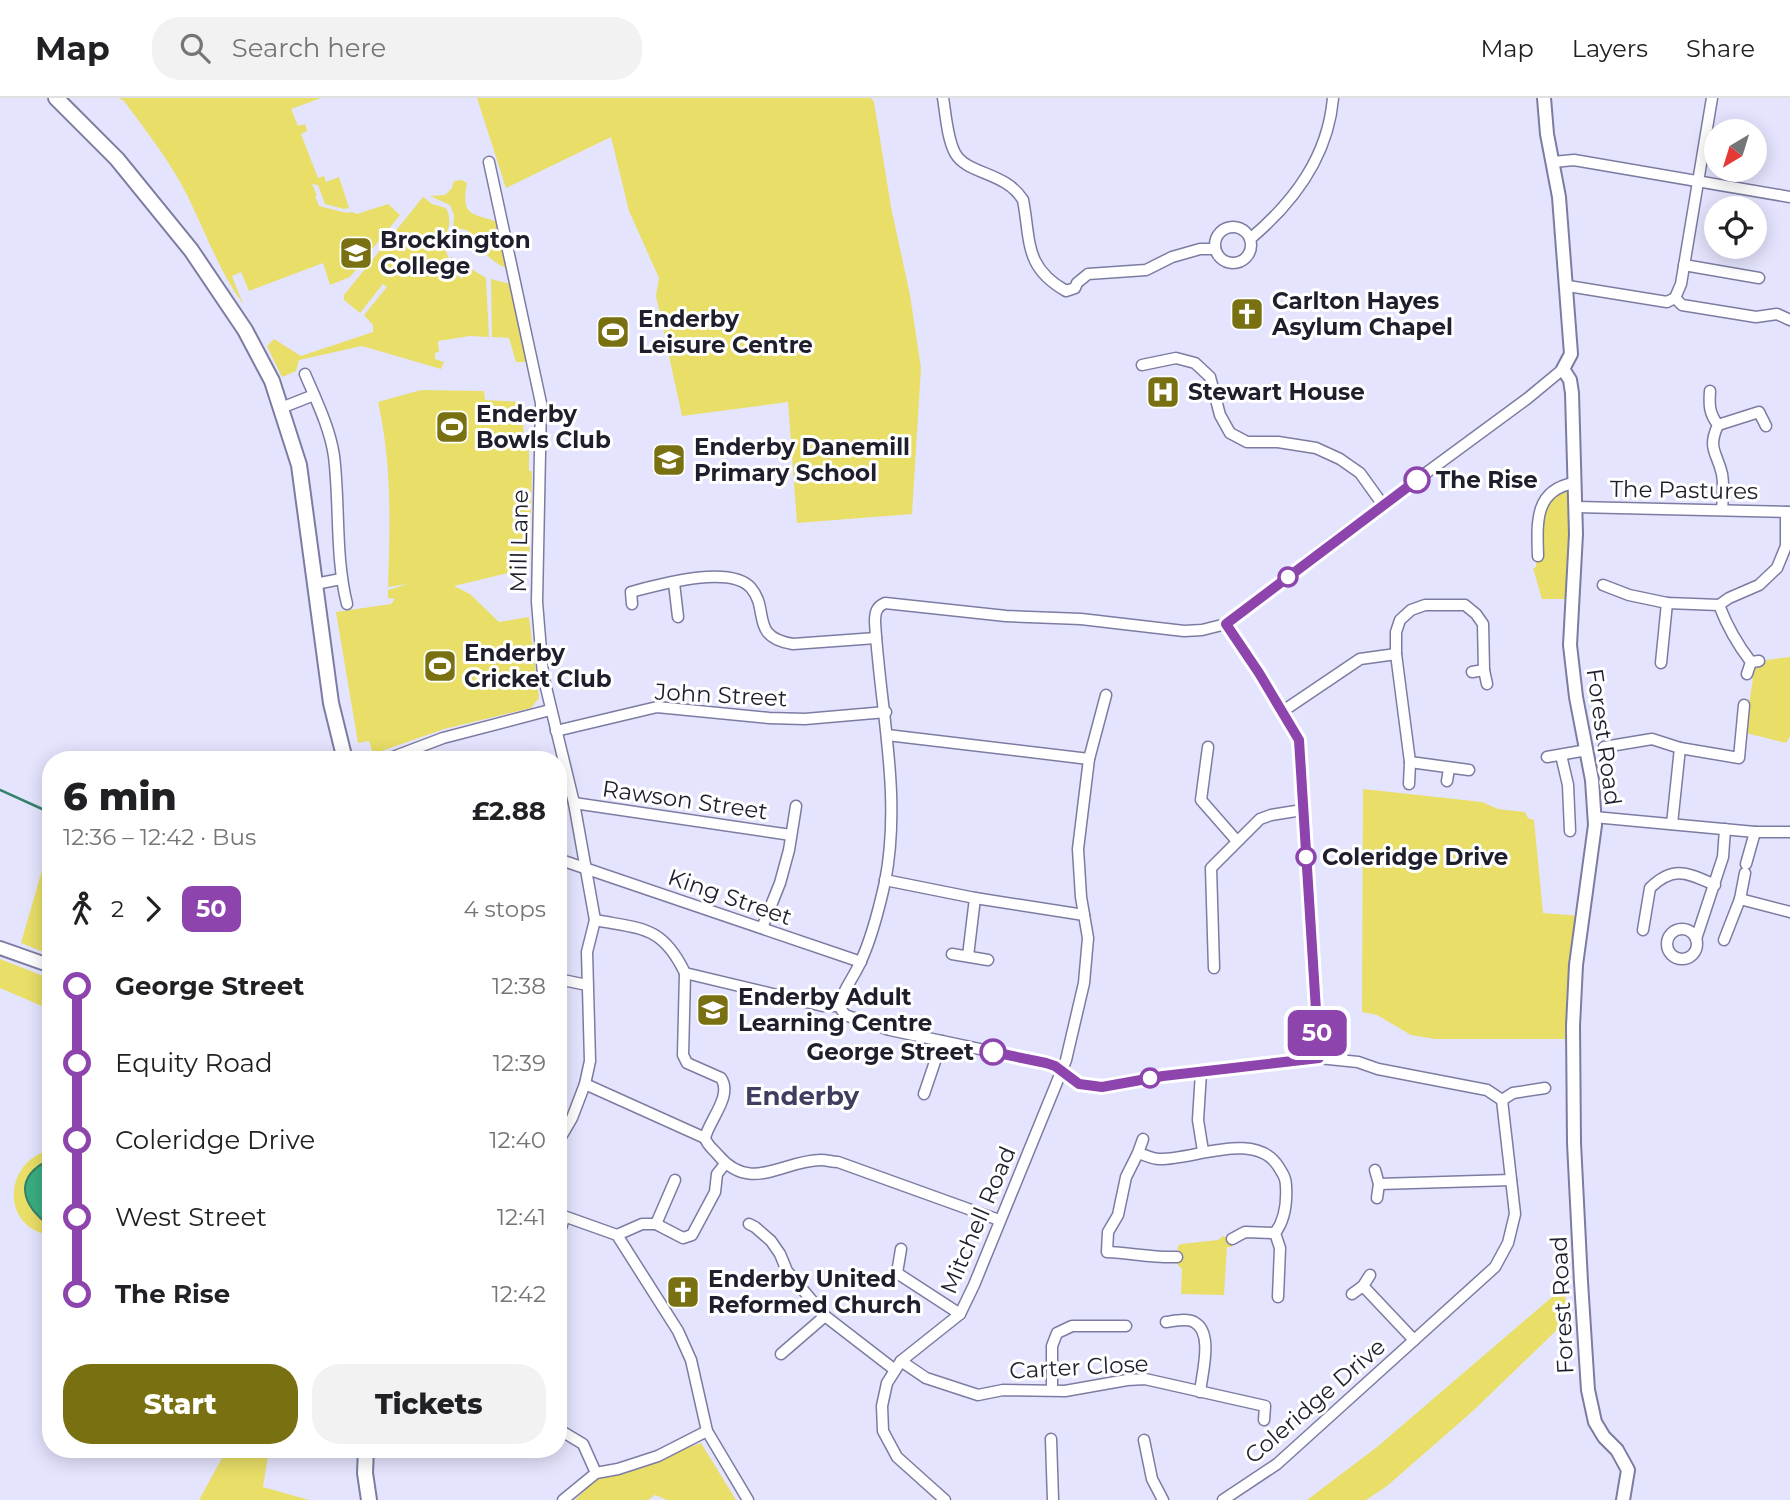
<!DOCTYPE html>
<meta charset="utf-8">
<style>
:root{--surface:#fff;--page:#f2f2f2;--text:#202124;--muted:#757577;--line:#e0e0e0;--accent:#787011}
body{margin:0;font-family:Montserrat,sans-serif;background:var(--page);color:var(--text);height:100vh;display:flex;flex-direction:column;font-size:26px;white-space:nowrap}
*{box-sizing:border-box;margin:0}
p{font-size:23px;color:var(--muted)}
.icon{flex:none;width:38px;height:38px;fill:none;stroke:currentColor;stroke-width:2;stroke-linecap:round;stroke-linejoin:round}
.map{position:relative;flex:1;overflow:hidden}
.sheet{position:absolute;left:42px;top:653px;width:525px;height:707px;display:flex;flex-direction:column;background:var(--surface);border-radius:28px;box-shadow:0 4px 18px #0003}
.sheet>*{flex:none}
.badge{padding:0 14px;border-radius:10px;font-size:24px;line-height:46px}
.needle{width:46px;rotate:218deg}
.buttons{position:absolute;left:1704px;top:21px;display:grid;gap:14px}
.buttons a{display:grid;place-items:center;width:63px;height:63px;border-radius:50%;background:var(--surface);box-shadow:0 4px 18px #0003;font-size:35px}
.map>.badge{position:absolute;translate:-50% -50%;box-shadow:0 0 0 4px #fff}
.legs{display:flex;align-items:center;gap:10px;height:77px;padding:0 21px;font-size:23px}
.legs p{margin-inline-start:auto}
.head{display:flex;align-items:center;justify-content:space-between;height:119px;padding:0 21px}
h1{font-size:38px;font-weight:800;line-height:52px}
.primary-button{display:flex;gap:14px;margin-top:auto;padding:14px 21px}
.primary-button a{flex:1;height:80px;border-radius:28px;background:var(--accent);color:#fff;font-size:28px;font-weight:800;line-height:80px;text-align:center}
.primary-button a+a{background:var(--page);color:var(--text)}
ul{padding:0 21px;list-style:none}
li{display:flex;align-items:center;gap:24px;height:77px;font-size:26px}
li i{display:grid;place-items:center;width:10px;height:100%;margin:0 9px;background:currentColor}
li i::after{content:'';width:18px;height:18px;margin:-9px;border:5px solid;border-radius:50%;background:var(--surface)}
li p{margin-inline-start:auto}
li:first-child i{background:linear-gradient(#0000 50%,currentColor 0)}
li:last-child i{background:linear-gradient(currentColor 50%,#0000 0)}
header{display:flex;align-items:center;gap:42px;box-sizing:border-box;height:98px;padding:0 35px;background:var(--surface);border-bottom:2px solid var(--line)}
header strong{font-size:33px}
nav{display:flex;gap:38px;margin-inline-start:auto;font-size:24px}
.search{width:490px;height:63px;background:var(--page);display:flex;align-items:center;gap:18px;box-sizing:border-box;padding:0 24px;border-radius:28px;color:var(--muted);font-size:26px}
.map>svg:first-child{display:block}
.green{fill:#e9de67}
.water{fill:#3aad81;stroke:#328268;stroke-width:2}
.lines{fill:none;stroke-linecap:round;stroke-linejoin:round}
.stream{stroke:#328268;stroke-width:2.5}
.minor-casing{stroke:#7c7ca2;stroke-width:13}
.tertiary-casing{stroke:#7c7ca2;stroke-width:16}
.secondary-casing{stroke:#7c7ca2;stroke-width:18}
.minor{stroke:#fff;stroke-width:10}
.tertiary{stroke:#fff;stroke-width:12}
.secondary{stroke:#fff;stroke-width:14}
.line-1-casing{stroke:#fff;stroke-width:16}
.line-1{stroke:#8e44ad;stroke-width:10}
.stop-1-dot{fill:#fff;stroke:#8e44ad;stroke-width:3.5}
.labels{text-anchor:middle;stroke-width:6;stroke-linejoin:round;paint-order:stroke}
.poi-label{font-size:23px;font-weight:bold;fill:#1e1e2d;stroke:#fff;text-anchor:start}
.stop-label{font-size:23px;font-weight:bold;fill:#1e1e2d;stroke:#fff;text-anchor:start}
.street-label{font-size:23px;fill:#1e1e2d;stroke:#fff}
.quarter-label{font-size:26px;font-weight:bold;fill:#3f3e60;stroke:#fff}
</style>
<header>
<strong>Map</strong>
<div class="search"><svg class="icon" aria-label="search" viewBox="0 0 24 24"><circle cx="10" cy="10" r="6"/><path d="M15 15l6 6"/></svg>Search here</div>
<nav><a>Map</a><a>Layers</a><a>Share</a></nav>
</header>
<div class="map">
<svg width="1790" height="1402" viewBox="0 0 1790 1402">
<rect width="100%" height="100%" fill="#e4e4fe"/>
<!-- green -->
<g class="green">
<path d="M119 0H321L291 11 298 28 305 26 307 33 301 36 318 80 324 78 326 84 339 79 349 110 344 111 325 106 318 87 312 86 317 97 315 98 319 108 347 115 352 114 357 116 388 106 400 117 365 160 362 151 358 153 361 166 350 179 330 187 323 165 249 193 241 174 232 178 243 206C219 173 205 133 187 97 170 63 146 33 124 3Z"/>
<polygon points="477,0 871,0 874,4 891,109 910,197 921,270 912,416 797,425 788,304 682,318 656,198 659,180 629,113 611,39 506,90"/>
<path d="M462 82 467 85C460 120 474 115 498 124L511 172C500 168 490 162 483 152 474 140 471 127 453 132L454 117 450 107 430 98 445 97 452 90 454 83Z"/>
<path d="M423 99 432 106 446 110C455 128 443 134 445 149 447 163 457 169 460 180H463L462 174 450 158 486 180 489 239 470 238 438 243 439 254 435 255V261L444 264 441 271 362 248 299 262 296 273 282 279 267 248 274 241 301 258 373 234V227L364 217 387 189 383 186 360 215 344 202V197Z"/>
<polygon points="491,181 514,187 527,264 516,264 509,240 492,239"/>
<path d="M421 292 484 293 485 302 524 304 523 352H529V373H532L529 470 454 488 470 496 499 524 529 519 539 600 531 610 444 631 373 656 369 643 358 645 336 514 391 506 395 501 388 500V492L408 486 388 489C390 426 392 366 378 304Z"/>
<polygon points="1574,385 1571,501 1542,501 1533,470 1536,469 1537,427 1549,396"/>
<polygon points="1790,559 1790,638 1786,645 1742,634 1744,607 1749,606 1753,581 1747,576 1759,563"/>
<polygon points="1363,691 1482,704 1498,711 1525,714 1528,720 1534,722 1543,815 1582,818 1574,941 1435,941 1411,937 1377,917 1362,914"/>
<polygon points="51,741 51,857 21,845"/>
<polygon points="0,861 51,881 51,912 0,890"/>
<path d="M51 1052V1061L41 1065 42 1123 51 1129V1137C0 1131 3 1062 51 1052Z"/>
<polygon points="1223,1138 1232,1141 1232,1149 1227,1149 1224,1197 1181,1196 1182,1171 1177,1166 1178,1148 1181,1146 1218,1142"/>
<polygon points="1566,1187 1565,1224 1474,1312 1387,1388 1366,1402 1307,1402 1377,1349"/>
<polygon points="701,1345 736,1402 667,1402 655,1397 648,1402 575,1402 595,1382"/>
<polygon points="227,1351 269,1351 263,1389 309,1402 199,1402"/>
</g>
<!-- water -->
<path class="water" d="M51 1061V1129C21 1107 12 1079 51 1061Z"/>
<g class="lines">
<!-- stream -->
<polyline class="stream" points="0,692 51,715"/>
<defs>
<g id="minor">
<path d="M943 0C946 17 947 40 955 55 967 77 1005 73 1023 102 1031 144 1024 169 1066 193L1075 190 1077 185 1088 176 1146 172 1172 159 1200 151H1215"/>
<polyline points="489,64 541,305 537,504 543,577 574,705 595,822 587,854 590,963 585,986 572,1020 558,1044"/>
<polyline points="1553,64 1574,62 1790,99"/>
<circle cx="1233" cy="147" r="18"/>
<path d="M1250 141C1294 104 1328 59 1333 0"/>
<polyline points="1684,167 1759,180"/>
<polyline points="1568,188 1667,204 1675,200"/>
<polyline points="1675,200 1681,186 1712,0"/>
<polyline points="1675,200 1682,207 1756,219 1777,216 1790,222"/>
<polyline points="1142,267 1176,260 1195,265 1210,279 1220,317 1230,335 1247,344 1278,344 1316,350 1340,361 1360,375 1383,407"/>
<path d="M305 276C316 302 330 330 334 358 340 407 335 458 347 506"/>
<path d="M1710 293C1709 307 1709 315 1718 327 1707 351 1717 354 1722 376 1724 387 1723 400 1722 411"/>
<polyline points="281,310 314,297"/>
<polyline points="1718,327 1759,314 1766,328"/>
<polyline points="1576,409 1789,414"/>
<path d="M1538 458C1537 425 1534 392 1574 385"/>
<polyline points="674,485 678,519"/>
<polyline points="315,486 341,481"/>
<polyline points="1603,487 1629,497 1667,505 1719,507 1729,500 1759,487 1777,470 1786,448 1786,414"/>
<path d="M632 506 631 494C658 487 730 466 751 490 770 512 749 539 793 546L876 540"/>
<path d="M1719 507C1727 528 1737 546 1751 564L1759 563"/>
<polyline points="1226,526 1259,575 1299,642 1319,960"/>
<polyline points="1661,565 1667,505"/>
<polyline points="1472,574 1484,572"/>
<polyline points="1747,576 1751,564"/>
<polyline points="1283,613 1360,561 1396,556"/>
<polyline points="556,633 657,609 769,620 805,621 886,614"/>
<polyline points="887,637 1089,661"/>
<polyline points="1208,649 1201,702 1236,742"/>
<polyline points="1604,649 1652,641 1680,650 1672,726"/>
<polyline points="1680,650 1739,660 1744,607"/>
<polyline points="1561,657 1568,687 1570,733"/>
<polyline points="1547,659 1587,652"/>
<polyline points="385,662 443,640 550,612"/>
<polyline points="1469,672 1410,664 1396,556 1396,534 1400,522 1411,512 1425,507 1465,507 1476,516 1483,526 1484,572 1487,586"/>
<polyline points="1447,683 1449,671"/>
<polyline points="1409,686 1410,664"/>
<polyline points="574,705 791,737"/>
<polyline points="1594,719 1755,734 1790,734"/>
<polyline points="558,761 861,864"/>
<polyline points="1746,766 1755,734"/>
<polyline points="885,782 975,800 1084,817"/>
<polyline points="1740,801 1790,814"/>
<path d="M595 822C641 831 662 827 685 875L683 957 687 965 721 980C733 998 709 1022 705 1040 707 1047 713 1051 718 1057 751 1096 783 1062 821 1062 827 1062 832 1064 838 1064L999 1122"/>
<polyline points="762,830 780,785 789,752 796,708"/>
<circle cx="1682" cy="846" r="15"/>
<path d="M1643 832 1650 790C1674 767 1687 775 1715 787"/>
<polyline points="1696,841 1723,759 1725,731"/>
<polyline points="1724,842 1740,801 1745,775"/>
<polyline points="952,856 988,862"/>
<polyline points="968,858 975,800"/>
<polyline points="1214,870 1211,770 1260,721 1271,717 1302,712"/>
<polyline points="685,875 823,908 839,908"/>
<polyline points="558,881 587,887"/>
<polyline points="839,908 845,917 890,932 1046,965 1055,968 1079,986 1102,989 1163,978 1319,960 1358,964 1378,971 1487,992 1502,1002 1515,1116 1508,1145 1495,1169 1277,1366 1223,1402"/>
<path d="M839 908C842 893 854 879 860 865 872 840 879 811 885 784 902 697 880 611 875 524 875 515 876 509 885 505L1006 518 1081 521 1184 533 1202 532 1226 526 1335 442 1528 300 1563 271"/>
<polyline points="1201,974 1198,1022 1203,1053"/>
<polyline points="585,986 705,1040"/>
<polyline points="924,996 942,943"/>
<polyline points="1502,1002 1513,995 1545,990"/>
<polyline points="1138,1055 1143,1041"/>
<polyline points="1375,1072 1379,1086 1377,1100"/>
<polyline points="1379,1086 1511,1082"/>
<polyline points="558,1116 617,1137 678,1233 691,1262 707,1333 748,1402"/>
<polyline points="656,1126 683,1140 692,1137 715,1094 717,1076 725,1066"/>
<polyline points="656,1126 675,1082"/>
<polyline points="749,1126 755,1129 771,1143 780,1156 787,1173 825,1218 895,1272"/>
<polyline points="617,1137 642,1126 656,1126"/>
<polyline points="558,1140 564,1120"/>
<polyline points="1232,1141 1245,1134 1275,1135"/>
<polyline points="901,1151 897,1175 960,1216"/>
<path d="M1177 1159C1153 1160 1131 1155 1107 1154L1108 1134 1118 1117 1126 1079 1138 1055C1145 1057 1153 1061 1159 1061 1193 1062 1255 1032 1278 1068 1283 1076 1286 1080 1286 1088 1287 1105 1285 1122 1275 1135L1280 1150 1278 1199"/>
<polyline points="1363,1188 1414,1242"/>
<polyline points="1352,1196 1363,1188 1370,1177"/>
<path d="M1166 1224C1174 1223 1187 1220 1194 1224 1214 1234 1202 1275 1200 1294"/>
<polyline points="781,1256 825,1218"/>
<polyline points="901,1263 926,1280 978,1297 1003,1292 1065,1293 1127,1282 1145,1281 1265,1308 1264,1322"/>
<polyline points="1052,1292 1052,1248 1057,1235 1072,1228 1126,1228"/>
<polyline points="558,1331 583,1346 596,1375"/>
<polyline points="1051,1341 1053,1402"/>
<polyline points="1144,1342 1152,1381 1163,1402"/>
<polyline points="563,1402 596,1375 618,1371 658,1358 707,1333"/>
<polyline points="945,1402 897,1359 883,1333 882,1308 887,1285 901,1263 960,1216 974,1187 1066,962 1084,885 1088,840 1081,799 1078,751 1089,661 1106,597"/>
</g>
<g id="tertiary">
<polyline points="1544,0 1547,36 1559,99 1571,256 1563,271 1570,282 1572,295 1576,436 1570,547 1576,599 1592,682 1595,727 1576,867 1573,928 1574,1045 1581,1184 1588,1292 1595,1324 1604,1339 1617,1352 1628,1372 1623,1402"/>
<polyline points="0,850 51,868"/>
</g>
<g id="secondary">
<polyline points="56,0 117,61 191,152 245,232 272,283 299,367 331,605 345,662"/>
<polyline points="366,1351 365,1375 369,1402"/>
</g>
</defs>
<!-- minor casing -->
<use href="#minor" class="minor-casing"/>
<!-- tertiary casing -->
<use href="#tertiary" class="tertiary-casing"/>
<!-- secondary casing -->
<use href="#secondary" class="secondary-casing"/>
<!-- minor -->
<use href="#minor" class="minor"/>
<!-- tertiary -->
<use href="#tertiary" class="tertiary"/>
<!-- secondary -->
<use href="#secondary" class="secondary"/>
</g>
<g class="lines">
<defs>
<polyline id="line-1" points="993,954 1046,965 1055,968 1079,986 1102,989 1163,978 1319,960 1299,642 1259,575 1226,526 1417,382"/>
</defs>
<!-- line-1 casing -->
<use href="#line-1" class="line-1-casing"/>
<!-- line-1 -->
<use href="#line-1" class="line-1"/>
</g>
<!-- icons -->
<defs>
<symbol id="school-square" viewBox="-11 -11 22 22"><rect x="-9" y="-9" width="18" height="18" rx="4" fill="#787011" stroke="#fff"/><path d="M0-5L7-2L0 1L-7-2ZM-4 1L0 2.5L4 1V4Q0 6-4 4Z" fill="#fff"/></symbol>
<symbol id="church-square" viewBox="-11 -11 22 22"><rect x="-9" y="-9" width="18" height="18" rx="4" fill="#787011" stroke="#fff"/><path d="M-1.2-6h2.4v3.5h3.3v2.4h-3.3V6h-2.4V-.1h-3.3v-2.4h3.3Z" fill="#fff"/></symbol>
<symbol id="stadium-square" viewBox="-11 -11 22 22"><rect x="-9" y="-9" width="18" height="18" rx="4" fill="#787011" stroke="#fff"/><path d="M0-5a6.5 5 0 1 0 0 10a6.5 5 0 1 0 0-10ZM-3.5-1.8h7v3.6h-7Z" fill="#fff"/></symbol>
<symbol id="hospital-square" viewBox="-11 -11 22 22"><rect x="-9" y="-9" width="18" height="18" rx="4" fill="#787011" stroke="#fff"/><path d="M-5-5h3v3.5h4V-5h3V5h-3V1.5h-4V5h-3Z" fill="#fff"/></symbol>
<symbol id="university-square" viewBox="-11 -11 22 22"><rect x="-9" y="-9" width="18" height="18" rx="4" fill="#787011" stroke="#fff"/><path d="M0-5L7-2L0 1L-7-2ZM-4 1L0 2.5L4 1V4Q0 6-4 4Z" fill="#fff"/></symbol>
</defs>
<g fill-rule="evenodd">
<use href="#school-square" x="337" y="136" width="38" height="38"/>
<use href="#church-square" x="1228" y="197" width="38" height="38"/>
<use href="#stadium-square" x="594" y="215" width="38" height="38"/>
<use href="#hospital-square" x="1144" y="275" width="38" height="38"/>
<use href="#stadium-square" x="433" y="310" width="38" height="38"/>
<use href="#school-square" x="650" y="343" width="38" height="38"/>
<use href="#stadium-square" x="421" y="549" width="38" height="38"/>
<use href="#university-square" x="694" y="893" width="38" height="38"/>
<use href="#church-square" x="664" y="1175" width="38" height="38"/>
</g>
<!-- markers -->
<g class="stop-1-dot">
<circle cx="1417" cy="382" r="12"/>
<circle cx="1288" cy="479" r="9"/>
<circle cx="1306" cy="759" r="9"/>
<circle cx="993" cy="954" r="12"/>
<circle cx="1150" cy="980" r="9"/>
</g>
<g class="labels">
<!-- poi labels -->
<g class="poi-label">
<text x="380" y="150">Brockington<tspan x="380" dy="26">College</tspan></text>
<text x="1272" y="211">Carlton Hayes<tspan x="1272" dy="26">Asylum Chapel</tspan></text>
<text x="638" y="229">Enderby<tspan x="638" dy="26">Leisure Centre</tspan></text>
<text x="1188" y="302">Stewart House</text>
<text x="476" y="324">Enderby<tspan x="476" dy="26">Bowls Club</tspan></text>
<text x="694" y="357">Enderby Danemill<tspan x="694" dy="26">Primary School</tspan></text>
<text x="464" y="563">Enderby<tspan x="464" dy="26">Cricket Club</tspan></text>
<text x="738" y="907">Enderby Adult<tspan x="738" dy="26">Learning Centre</tspan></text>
<text x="708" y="1189">Enderby United<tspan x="708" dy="26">Reformed Church</tspan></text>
</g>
<!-- stop labels -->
<g class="stop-label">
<text x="1436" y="390">The Rise</text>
<text x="1322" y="767">Coleridge Drive</text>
<text x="974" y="962" text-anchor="end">George Street</text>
</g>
<!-- street labels -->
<g class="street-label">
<text transform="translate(1684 392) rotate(1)" y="8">The Pastures</text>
<text transform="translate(519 443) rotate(-89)" y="8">Mill Lane</text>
<text transform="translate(721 597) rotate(3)" y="8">John Street</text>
<text transform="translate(1604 639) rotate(82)" y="8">Forest Road</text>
<text transform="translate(685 702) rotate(8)" y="8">Rawson Street</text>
<text transform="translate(730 799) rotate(19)" y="8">King Street</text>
<text transform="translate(978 1122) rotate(-67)" y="8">Mitchell Road</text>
<text transform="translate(1562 1207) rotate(-93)" y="8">Forest Road</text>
<text transform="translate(1079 1269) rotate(-3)" y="8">Carter Close</text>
<text transform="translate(1315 1303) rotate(-41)" y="8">Coleridge Drive</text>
</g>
<!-- quarter labels -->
<g class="quarter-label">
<text x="802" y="1007">Enderby</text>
</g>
</g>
</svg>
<div class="buttons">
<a><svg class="needle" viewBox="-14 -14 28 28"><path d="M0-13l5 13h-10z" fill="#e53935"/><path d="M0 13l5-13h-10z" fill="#757577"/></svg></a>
<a><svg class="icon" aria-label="locate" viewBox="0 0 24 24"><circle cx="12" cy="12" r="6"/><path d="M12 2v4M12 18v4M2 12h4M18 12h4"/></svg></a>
</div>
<b class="badge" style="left:1317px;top:935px;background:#8e44ad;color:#fff">50</b>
<section class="sheet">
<div class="head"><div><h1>6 min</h1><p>12:36 – 12:42 · Bus</p></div><b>£2.88</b></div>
<div class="legs"><svg class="icon" aria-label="walk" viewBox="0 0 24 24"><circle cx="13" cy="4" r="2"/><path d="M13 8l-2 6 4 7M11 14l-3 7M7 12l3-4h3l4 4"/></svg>2<svg class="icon" aria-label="forward" viewBox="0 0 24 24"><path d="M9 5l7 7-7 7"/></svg><b class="badge" style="background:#8e44ad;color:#fff">50</b><p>4 stops</p></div>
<ul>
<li><i style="color:#8e44ad"></i><b>George Street</b><p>12:38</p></li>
<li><i style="color:#8e44ad"></i><span>Equity Road</span><p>12:39</p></li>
<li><i style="color:#8e44ad"></i><span>Coleridge Drive</span><p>12:40</p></li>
<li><i style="color:#8e44ad"></i><span>West Street</span><p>12:41</p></li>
<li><i style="color:#8e44ad"></i><b>The Rise</b><p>12:42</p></li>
</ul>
<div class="primary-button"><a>Start</a><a>Tickets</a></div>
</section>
</div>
